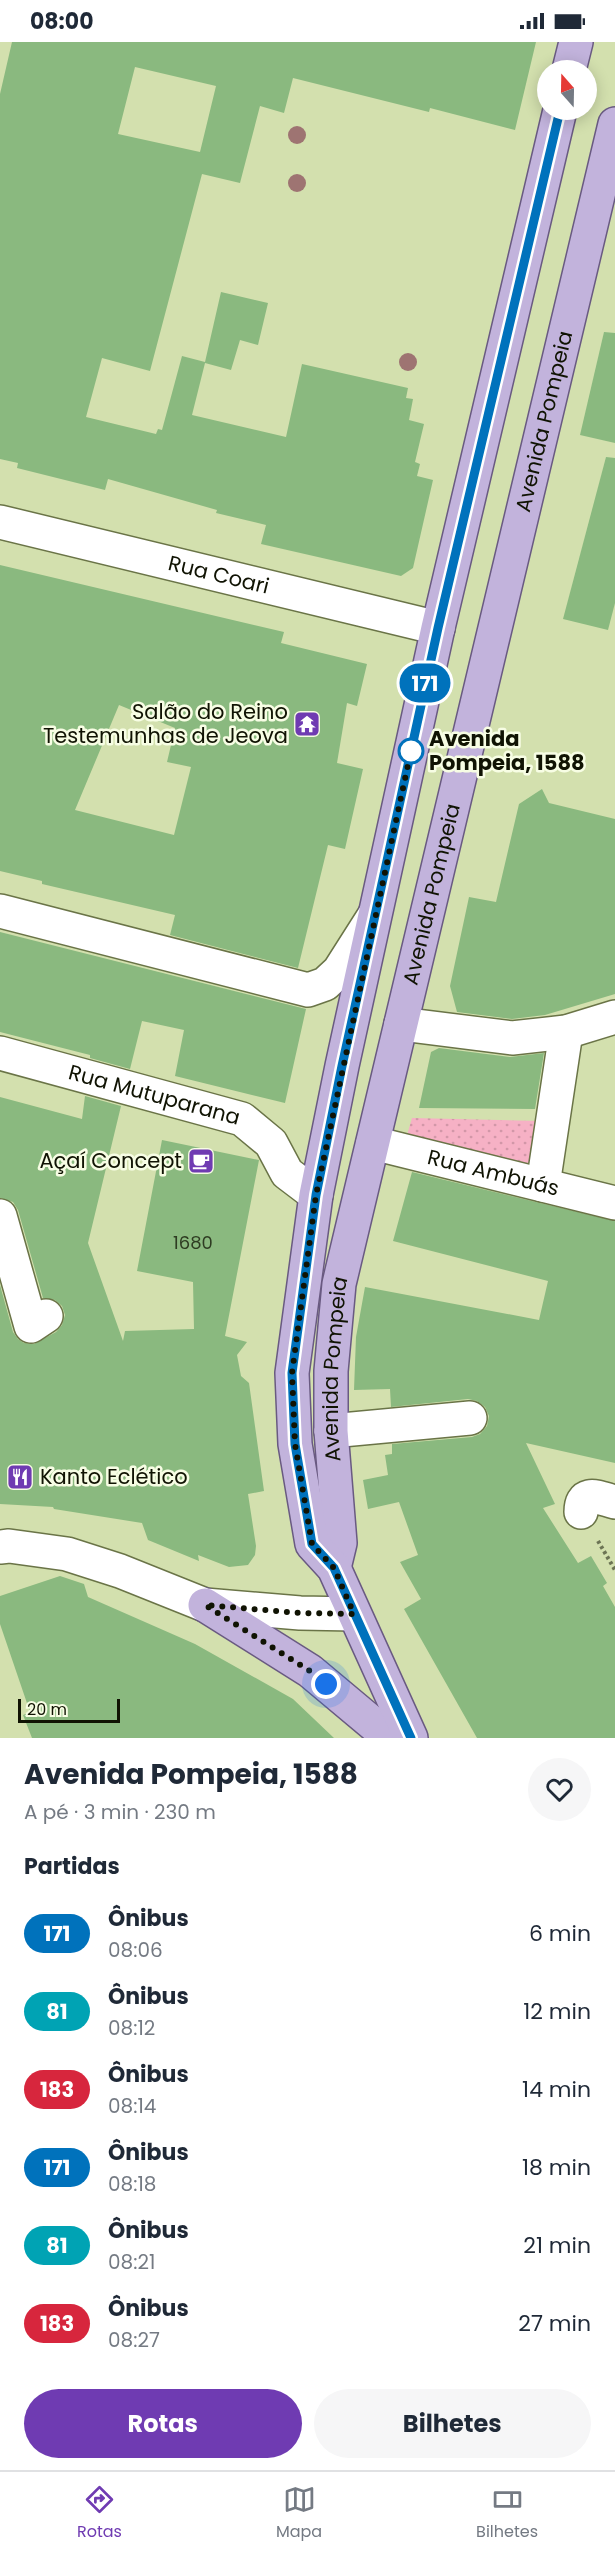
<!DOCTYPE html>
<html lang="pt">
<meta charset="utf-8">
<style>
:root{--surface:#fff;--page:#f6f6f7;--text:#1f2937;--muted:#747a83;--line:#e0e1e3;--accent:#6f3bb2}
body{margin:0;font-family:Poppins,sans-serif;background:var(--page);color:var(--text);height:100vh;display:flex;flex-direction:column;font-size:22px;white-space:nowrap}
*{box-sizing:border-box;margin:0}
p{font-size:20px;color:var(--muted)}
.icon{flex:none;width:33px;height:33px;fill:none;stroke:currentColor;stroke-width:2;stroke-linecap:round;stroke-linejoin:round}
.map{position:relative;height:1696px;overflow:hidden}
.side{display:flex;flex-direction:column;background:var(--surface);flex:1}
.side>*{flex:none}
.badge{padding:0 12px;border-radius:20px;font-size:21px;line-height:39px}
.needle{width:39px;rotate:340deg}
.tools{position:absolute;left:537px;top:18px;display:grid;gap:12px}
.tools a{display:grid;place-items:center;width:60px;height:60px;border-radius:50%;background:var(--surface);box-shadow:0 3px 15px #0003;font-size:30px}
.scale{position:absolute;left:18px;bottom:15px;width:102px;box-sizing:border-box;padding-left:6px;border:3px solid #101303;border-top:0;font-size:16px;line-height:21px;white-space:nowrap;color:#101303;-webkit-text-stroke:4px #f7fde4;paint-order:stroke}
.you{position:absolute;width:30px;height:30px;margin:-15px;border:4px solid #fff;border-radius:50%;background:#1a73e8;box-shadow:0 0 0 9px #1a73e833}
.map>.badge{position:absolute;translate:-50% -50%;box-shadow:0 0 0 3px #fff}
h2{padding:0 24px;font-size:22px;line-height:54px}
.round{display:grid;place-items:center;flex:none;width:63px;height:63px;border-radius:32px;background:var(--page)}
.overview{display:flex;align-items:center;justify-content:space-between;height:102px;padding:0 24px}
h1{font-size:28px;font-weight:700;line-height:45px}
.action{display:flex;gap:12px;margin-top:auto;padding:12px 24px}
.action a{flex:1;height:69px;border-radius:36px;background:var(--accent);color:#fff;font-size:24px;font-weight:700;line-height:69px;text-align:center}
.action a+a{background:var(--page);color:var(--text)}
ul{padding:0;list-style:none}
li{display:flex;align-items:center;gap:18px;height:78px;padding:0 24px}
li div{flex:1}
li b{display:block;font-size:22px}
li em{font-style:normal}
li .badge{min-width:66px;font-weight:700;text-align:center}
.status{display:flex;justify-content:space-between;align-items:center;height:42px;padding:0 30px;background:var(--surface);direction:ltr}
.status svg{height:16px;fill:currentColor}
.tab-bar{display:flex;justify-content:space-around;align-items:center;height:84px;border-top:2px solid var(--line);background:var(--surface);font-size:16px;color:var(--muted)}
.tab-bar a{display:grid;justify-items:center;gap:3px}
.tab-bar .on{color:var(--accent)}
.map>svg:first-child{display:block}
.garden{fill:url(#garden-dots)}
.building{fill:#8ab97f;fill-rule:evenodd}
.lines{fill:none;stroke-linecap:round;stroke-linejoin:round}
.minor-casing{stroke:#6a7447;stroke-width:36}
.major-casing{stroke:#695a81;stroke-width:36}
.path{stroke:#6c7454;stroke-width:4;stroke-dasharray:3 3;stroke-linecap:butt}
.minor{stroke:#fff;stroke-width:33}
.major{stroke:#c2b3dc;stroke-width:33}
.tree{fill:#9e7472}
.line-casing{stroke:#fff;stroke-width:14}
.line{stroke:#0072bc;stroke-width:9}
.walk{stroke:#101303;stroke-width:6;stroke-dasharray:0 10.8}
.stop-dot{fill:#fff;stroke:#0072bc;stroke-width:3}
.labels{text-anchor:middle;stroke-width:5;stroke-linejoin:round;paint-order:stroke}
.number-label{font-size:18px;fill:#2e3c22}
.street-label{font-size:21px;fill:#101303;stroke:#f7fde4}
.poi-label{font-size:21px;fill:#101303;stroke:#f7fde4;text-anchor:end}
.stop-label{font-size:21px;font-weight:bold;fill:#101303;stroke:#f7fde4;text-anchor:start}
</style>
<div class="status"><b>08:00</b><svg viewBox="0 0 49 12"><path d="M0 12V9h3v3zM5 12V6h3v6zM10 12V3h3v9zM15 12V0h3v12zM26 1h20v11H26zM47 4h2v5h-2z"/></svg></div>
<div class="map">
<svg width="615" height="1696" viewBox="0 0 615 1696">
<defs>
<pattern id="garden-dots" width="8" height="8" patternUnits="userSpaceOnUse" patternTransform="scale(1.5)"><rect width="8" height="8" fill="#f6b1c5"/><path d="M2 2h.1M6 6h.1" fill="none" stroke="#d297a8" stroke-width="1.8" stroke-linecap="round"/></pattern>
</defs>
<rect width="100%" height="100%" fill="#d3e0ae"/>
<!-- garden -->
<polygon class="garden" points="412,1076 542,1079 533,1130 405,1100"/>
<!-- building -->
<g class="building">
<path d="M12 0H536L515 88 430 66 429 70 293 36 284 71 260 64 240 141 202 132 150 329 102 316 86 375 156 392 158 387 162 388 182 314 205 320 221 250 268 261 258 303 240 298 231 328 205 321 192 373 286 395 302 322 408 346 406 356 413 357 409 378 424 382 415 420 420 422 417 434 433 438 413 526 401 534 261 502 266 483 216 471 217 468 108 437 105 448 17 426 18 421 0 417V52ZM135 25 216 44 200 110 118 92Z"/>
<polygon points="604,290 615,291 615,401 580,393"/>
<polygon points="606,415 615,416 615,561 608,588 563,577"/>
<path d="M0 523 284 590 281 601 367 622 357 664 347 661 337 721 363 727 345 807 328 803 298 926 170 893 175 873 42 842V839L0 829ZM119 663 175 686 167 720 191 725 174 793 75 768Z"/>
<polygon points="542,747 549,761 615,777 615,952 545,973 512,977 457,970 450,944 469,855 496,860 519,762"/>
<polygon points="0,890 306,967 285,1061 175,1034 184,988 142,979 130,1027 90,1016 90,1013 0,990"/>
<polygon points="439,1006 510,1015 544,1011 535,1067 419,1066 431,1010"/>
<polygon points="85,1054 121,1064 88,1201 123,1299 125,1289 194,1287 193,1240 137,1229 162,1098 259,1118 225,1294 247,1300 237,1313 241,1334 249,1341 264,1449 248,1452 256,1504 255,1513 248,1523 229,1525 198,1513 199,1519 148,1498 142,1481 54,1467 53,1465 0,1462 0,1243 13,1290 18,1297 24,1301 34,1302 56,1290 62,1283 65,1273 62,1264 55,1258 43,1256 18,1168 13,1160 0,1156 0,1055 82,1077"/>
<polygon points="412,1130 615,1179 615,1421 526,1401 555,1462 543,1466 578,1521 591,1514 607,1541 603,1544 615,1565 615,1696 477,1696 404,1567 421,1557 400,1520 418,1513 399,1460 368,1467 363,1438 388,1433 385,1413 392,1412 392,1402 472,1395 480,1392 487,1384 489,1374 485,1365 477,1359 468,1357 391,1365 390,1347 354,1348 356,1295 365,1245 539,1278 548,1239 393,1199"/>
<polygon points="60,1534 84,1542 88,1555 195,1602 293,1657 334,1696 32,1696 23,1673 30,1670 0,1582 0,1554"/>
</g>
<g class="lines">
<defs>
<g id="minor">
<path id="s1" d="M0 480 438 586"/>
<polyline points="0,869 308,948 325,942 339,929 374,874"/>
<polyline points="401,982 512,996 566,990 615,975"/>
<path id="s2" d="M0 1011 242 1077 271 1101 287 1131 316 1153"/>
<path id="s3" d="M373 1101 615 1161"/>
<polyline points="543,1143 566,990"/>
<polyline points="0,1174 31,1284 46,1274"/>
<polyline points="331,1389 470,1376"/>
<path d="M581 1470C581 1446 599 1456 615 1460"/>
<polyline points="0,1505 9,1504 67,1512 120,1529 205,1563 300,1571 354,1572"/>
</g>
<g id="major">
<polyline points="569,28 576,0"/>
<path id="s4" d="M334 1526 340 1501 331 1389V1329L339 1242 615 82"/>
<polyline points="205,1563 310,1629 390,1696"/>
<polyline points="411,1696 334,1526 312,1502 295,1402 292,1331 316,1153 342,1024 438,586 560,68"/>
</g>
</defs>
<!-- minor casing -->
<use href="#minor" class="minor-casing"/>
<!-- major casing -->
<use href="#major" class="major-casing"/>
<!-- path -->
<polyline class="path" points="598,1499 615,1528"/>
<!-- minor -->
<use href="#minor" class="minor"/>
<!-- major -->
<use href="#major" class="major"/>
</g>
<!-- trees -->
<g class="tree">
<circle cx="297" cy="93" r="9"/>
<circle cx="297" cy="141" r="9"/>
<circle cx="408" cy="320" r="9"/>
</g>
<g class="lines">
<defs>
<polyline id="line" points="411,1696 334,1526 312,1502 295,1402 292,1331 316,1153 342,1024 438,586 560,68"/>
</defs>
<!-- line casing -->
<use href="#line" class="line-casing"/>
<!-- line -->
<use href="#line" class="line"/>
<!-- walk -->
<polyline class="walk" points="326,1642 310,1629 205,1563 300,1571 354,1572 334,1526 312,1502 295,1402 292,1331 316,1153 412,704 411,709"/>
</g>
<!-- icons -->
<defs>
<symbol id="temple-square" viewBox="-11 -11 22 22"><rect x="-9" y="-9" width="18" height="18" rx="4" fill="#6f3bb2" stroke="#f7fde4"/><path d="M0-6L5-2H3V0L6.5 2.5H4V6H1.5V3h-3V6H-4V2.5H-6.5L-3 0V-2H-5Z" fill="#fff"/></symbol>
<symbol id="cafe-square" viewBox="-11 -11 22 22"><rect x="-9" y="-9" width="18" height="18" rx="4" fill="#6f3bb2" stroke="#f7fde4"/><path d="M-5.5-4.5H6V0H3Q3 3.5 0 3.5H-2.5Q-5.5 3.5-5.5 0ZM3-3.2v2h1.7v-2ZM-6 4.5H4V6H-6Z" fill="#fff"/></symbol>
<symbol id="restaurant-square" viewBox="-11 -11 22 22"><rect x="-9" y="-9" width="18" height="18" rx="4" fill="#6f3bb2" stroke="#f7fde4"/><path d="M-5-6h1v4h1v-4h1v4h1v-4h1v5L-1.5 .5V6h-2V.5L-5-1ZM5-6V6H3V1.5H1.5Q1.5-4 5-6Z" fill="#fff"/></symbol>
</defs>
<g fill-rule="evenodd">
<use href="#temple-square" x="292" y="667" width="30" height="30"/>
<use href="#cafe-square" x="186" y="1104" width="30" height="30"/>
<use href="#restaurant-square" x="5" y="1420" width="30" height="30"/>
</g>
<!-- markers -->
<circle class="stop-dot" cx="411" cy="709" r="12"/>
<g class="labels">
<!-- number labels -->
<g class="number-label">
<text x="193" y="1207">1680</text>
</g>
<!-- street labels -->
<g class="street-label">
<text dy="7" stroke="none"><textPath href="#s4" startOffset="1172">Avenida Pompeia</textPath></text>
<text dy="7" stroke="none"><textPath href="#s1" startOffset="225">Rua Coari</textPath></text>
<text dy="7" stroke="none"><textPath href="#s4" startOffset="686">Avenida Pompeia</textPath></text>
<text dy="7" stroke="none"><textPath href="#s2" startOffset="160">Rua Mutuparana</textPath></text>
<text dy="7" stroke="none"><textPath href="#s3" startOffset="124">Rua Ambuás</textPath></text>
<text dy="7" stroke="none"><textPath href="#s4" startOffset="200">Avenida Pompeia</textPath></text>
</g>
<!-- poi labels -->
<g class="poi-label">
<text x="288" y="677">Salão do Reino<tspan x="288" dy="24">Testemunhas de Jeova</tspan></text>
<text x="182" y="1126">Açaí Concept</text>
<text x="40" y="1442" text-anchor="start">Kanto Eclético</text>
</g>
<!-- stop labels -->
<g class="stop-label">
<text x="429" y="704">Avenida<tspan x="429" dy="24">Pompeia, 1588</tspan></text>
</g>
</g>
</svg>
<div class="tools">
<a><svg class="needle" viewBox="-14 -14 28 28"><path d="M0-13l5 13h-10z" fill="#e53935"/><path d="M0 13l5-13h-10z" fill="#747a83"/></svg></a>
</div>
<div class="scale">20 m</div>
<div class="you" style="left:326px;top:1642px"></div>
<b class="badge" style="left:425px;top:641px;background:#0072bc;color:#fff">171</b>
</div>
<section class="side">
<div class="overview"><div><h1>Avenida Pompeia, 1588</h1><p>A pé · 3 min · 230 m</p></div><a class="round"><svg class="icon" aria-label="heart" viewBox="0 0 24 24"><path d="M12 20l-8-8c-3-5 5-10 8-4 3-6 11-1 8 4z"/></svg></a></div>
<h2>Partidas</h2>
<ul>
<li><span class="badge" style="background:#0072bc;color:#fff">171</span><div><b>Ônibus</b><p>08:06</p></div><em>6 min</em></li>
<li><span class="badge" style="background:#00a3b4;color:#fff">81</span><div><b>Ônibus</b><p>08:12</p></div><em>12 min</em></li>
<li><span class="badge" style="background:#d7263d;color:#fff">183</span><div><b>Ônibus</b><p>08:14</p></div><em>14 min</em></li>
<li><span class="badge" style="background:#0072bc;color:#fff">171</span><div><b>Ônibus</b><p>08:18</p></div><em>18 min</em></li>
<li><span class="badge" style="background:#00a3b4;color:#fff">81</span><div><b>Ônibus</b><p>08:21</p></div><em>21 min</em></li>
<li><span class="badge" style="background:#d7263d;color:#fff">183</span><div><b>Ônibus</b><p>08:27</p></div><em>27 min</em></li>
</ul>
<div class="action"><a>Rotas</a><a>Bilhetes</a></div>
</section>
<nav class="tab-bar">
<a class="on"><svg class="icon" aria-label="directions" viewBox="0 0 24 24"><path d="M12 3l9 9-9 9-9-9zM9 14v-3h6M13 9l2 2-2 2"/></svg>Rotas</a>
<a><svg class="icon" aria-label="map" viewBox="0 0 24 24"><path d="M3 6l6-2 6 2 6-2v14l-6 2-6-2-6 2zM9 4v14M15 6v14"/></svg>Mapa</a>
<a><svg class="icon" aria-label="tickets" viewBox="0 0 24 24"><path d="M3 7h18v10H3zM15 7v10"/></svg>Bilhetes</a>
</nav>
